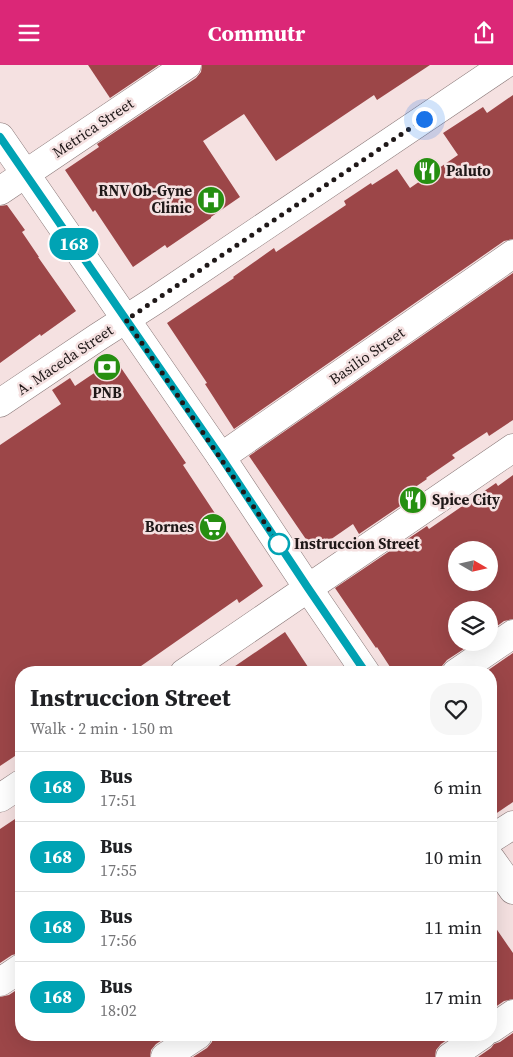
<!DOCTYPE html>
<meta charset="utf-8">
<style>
:root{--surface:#fff;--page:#f6f6f6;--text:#202124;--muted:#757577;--line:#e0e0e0;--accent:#db2777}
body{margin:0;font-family:"Source Serif 4",serif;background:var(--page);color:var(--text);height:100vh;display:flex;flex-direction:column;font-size:19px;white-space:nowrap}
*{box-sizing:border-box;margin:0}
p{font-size:16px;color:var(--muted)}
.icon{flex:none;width:28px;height:28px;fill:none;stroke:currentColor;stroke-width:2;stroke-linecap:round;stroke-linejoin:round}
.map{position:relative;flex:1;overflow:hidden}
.panel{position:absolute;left:15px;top:601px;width:482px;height:375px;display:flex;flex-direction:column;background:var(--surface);border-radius:20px;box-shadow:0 5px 20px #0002}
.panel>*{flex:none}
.badge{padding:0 10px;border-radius:16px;font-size:18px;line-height:32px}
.needle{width:32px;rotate:99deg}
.controls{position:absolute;left:448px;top:476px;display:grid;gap:10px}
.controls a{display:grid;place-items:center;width:50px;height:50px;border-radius:50%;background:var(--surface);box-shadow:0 5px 20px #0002;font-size:25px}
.you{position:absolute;width:25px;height:25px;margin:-12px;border:4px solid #fff;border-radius:50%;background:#1a73e8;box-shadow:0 0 0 8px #1a73e833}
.map>.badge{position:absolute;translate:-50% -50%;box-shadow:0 0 0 2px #fff}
.round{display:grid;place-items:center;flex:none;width:52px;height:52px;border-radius:20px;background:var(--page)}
.summary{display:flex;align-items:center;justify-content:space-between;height:85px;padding:0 15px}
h1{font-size:24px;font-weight:700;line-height:38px}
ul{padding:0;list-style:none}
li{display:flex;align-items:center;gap:15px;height:70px;padding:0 15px;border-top:1px solid var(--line)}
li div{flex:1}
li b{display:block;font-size:19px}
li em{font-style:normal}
li .badge{min-width:55px;font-weight:700;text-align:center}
header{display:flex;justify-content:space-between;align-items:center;height:65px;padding:0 15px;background:var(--accent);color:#fff;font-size:22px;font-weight:700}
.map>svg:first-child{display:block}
.building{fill:#9c4648;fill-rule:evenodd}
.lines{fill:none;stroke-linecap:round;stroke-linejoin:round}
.minor-casing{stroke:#8a7979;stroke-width:29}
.major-casing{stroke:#8a7979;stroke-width:29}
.minor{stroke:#fff;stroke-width:28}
.major{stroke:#fff;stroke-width:28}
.line-casing{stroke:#fff;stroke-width:11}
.line{stroke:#00a3b4;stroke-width:8}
.walk{stroke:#1f1818;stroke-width:5;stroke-dasharray:0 9}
.stop-dot{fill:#fff;stroke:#00a3b4;stroke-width:2.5}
.labels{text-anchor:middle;stroke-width:5;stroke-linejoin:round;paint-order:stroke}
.street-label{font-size:15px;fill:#1f1818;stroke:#f5e1e1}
.poi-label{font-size:15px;font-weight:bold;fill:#1f1818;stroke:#f5e1e1;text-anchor:start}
.stop-label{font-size:15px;font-weight:bold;fill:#1f1818;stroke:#f5e1e1;text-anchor:start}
</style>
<header><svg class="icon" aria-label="menu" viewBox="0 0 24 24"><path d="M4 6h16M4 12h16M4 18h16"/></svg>Commutr<svg class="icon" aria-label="share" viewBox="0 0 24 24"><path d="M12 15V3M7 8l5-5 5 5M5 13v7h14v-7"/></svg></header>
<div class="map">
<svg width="513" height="992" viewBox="0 0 513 992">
<rect width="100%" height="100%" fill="#f5e1e1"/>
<!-- building -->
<g class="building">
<polygon points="88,0 159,0 110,33"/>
<polygon points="202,0 430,0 377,35 374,30 276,96 244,49 203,76 240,132 211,152 211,153 167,183 165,180 133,202 95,145 93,147 65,105 99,82 97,79 196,13 201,7"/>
<polygon points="513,30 513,174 504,176 234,364 205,319 207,318 167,258 234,213 233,212 274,183 276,187 346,140 344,136 371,118 372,120 397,104 410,123 458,90 443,68 483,42 487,48"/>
<polygon points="7,140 25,165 22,167 39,192 38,192 76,246 41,271 40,269 0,298 0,141"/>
<polygon points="513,208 513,355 489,371 487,367 452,390 455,393 426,413 427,414 405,429 409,435 359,469 353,459 314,486 249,391"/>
<polygon points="115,294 186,398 183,400 263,521 239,538 237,534 131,608 21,608 21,687 0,701 0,380 61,339 52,325 70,313 75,321"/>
<path d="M513 410V554L504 556 489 567V545H456V578H473L447 595 442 601 441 608H394L377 582 376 583 335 523 427 461 429 464 496 418 498 421ZM456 485H489V518H456Z"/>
<polygon points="285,567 312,608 225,608"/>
<polygon points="513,588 513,737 491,752 491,608 484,608"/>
<polygon points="21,750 21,888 12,890 0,898 0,764"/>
<polygon points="491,856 513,888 513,934 504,936 491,945"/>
<polygon points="21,922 21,970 170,970 156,979 151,985 150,992 0,992 0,932 9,930"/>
<polygon points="513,968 513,992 478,992 491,983 494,979 500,977"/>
<polygon points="213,970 454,970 441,979 436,985 435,992 193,992 207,983 212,977"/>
</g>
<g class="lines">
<defs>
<g id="minor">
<polyline points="0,72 221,392 308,523 366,608"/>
<polyline points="0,126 187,0"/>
<polyline points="221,392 513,189"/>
<polyline points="184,608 513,383"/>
<polyline points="456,608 513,569"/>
<polyline points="0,733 21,719"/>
<polyline points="491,774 513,760"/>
<polyline points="491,794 513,825"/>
<polyline points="0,917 21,903"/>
<polyline points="491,964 513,949"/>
<polyline points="165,992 198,970"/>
<polyline points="450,992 482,970"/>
</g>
<polyline id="major" points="0,338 98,272 154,236 504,0"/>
</defs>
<!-- minor casing -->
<use href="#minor" class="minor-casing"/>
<!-- major casing -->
<use href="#major" class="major-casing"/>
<!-- minor -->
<use href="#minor" class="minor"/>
<!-- major -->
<use href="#major" class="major"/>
</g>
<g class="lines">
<defs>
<polyline id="line" points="0,72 221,392 308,523 366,608"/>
</defs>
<!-- line casing -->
<use href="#line" class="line-casing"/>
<!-- line -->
<use href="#line" class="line"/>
<!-- walk -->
<polyline class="walk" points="279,479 126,255 424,54"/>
</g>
<!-- icons -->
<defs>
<symbol id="restaurant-disc" viewBox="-11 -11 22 22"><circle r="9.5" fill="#268f11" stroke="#f5e1e1"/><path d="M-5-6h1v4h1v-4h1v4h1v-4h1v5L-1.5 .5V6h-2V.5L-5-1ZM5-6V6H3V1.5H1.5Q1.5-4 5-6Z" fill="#fff"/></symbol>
<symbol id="hospital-disc" viewBox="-11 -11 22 22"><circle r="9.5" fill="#268f11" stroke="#f5e1e1"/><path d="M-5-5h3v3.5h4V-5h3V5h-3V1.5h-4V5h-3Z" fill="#fff"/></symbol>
<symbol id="bank-disc" viewBox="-11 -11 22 22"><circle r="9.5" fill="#268f11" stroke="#f5e1e1"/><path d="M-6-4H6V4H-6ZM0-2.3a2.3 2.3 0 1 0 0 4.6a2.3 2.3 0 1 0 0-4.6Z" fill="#fff"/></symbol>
<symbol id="supermarket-disc" viewBox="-11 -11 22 22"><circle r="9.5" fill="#268f11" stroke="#f5e1e1"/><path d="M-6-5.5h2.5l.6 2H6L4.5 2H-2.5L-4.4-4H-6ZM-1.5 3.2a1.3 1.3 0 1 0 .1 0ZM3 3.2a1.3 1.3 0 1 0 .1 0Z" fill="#fff"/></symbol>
</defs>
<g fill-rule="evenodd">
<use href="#restaurant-disc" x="411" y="90" width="32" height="32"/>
<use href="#hospital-disc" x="195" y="119" width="32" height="32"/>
<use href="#bank-disc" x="91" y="286" width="32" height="32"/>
<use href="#restaurant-disc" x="397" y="419" width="32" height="32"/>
<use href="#supermarket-disc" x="197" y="446" width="32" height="32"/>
</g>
<!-- markers -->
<circle class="stop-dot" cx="279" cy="479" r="10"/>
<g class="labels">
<!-- street labels -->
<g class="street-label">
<text transform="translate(93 63) rotate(-34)" y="5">Metrica Street</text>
<text transform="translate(367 291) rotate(-35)" y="5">Basilio Street</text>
<text transform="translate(65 295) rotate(-34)" y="5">A. Maceda Street</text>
</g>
<!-- poi labels -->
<g class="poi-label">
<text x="446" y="111">Paluto</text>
<text x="192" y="131" text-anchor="end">RNV Ob-Gyne<tspan x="192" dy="17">Clinic</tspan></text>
<text x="107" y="333" text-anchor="middle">PNB</text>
<text x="432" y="440">Spice City</text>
<text x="194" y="467" text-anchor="end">Bornes</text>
</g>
<!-- stop labels -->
<g class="stop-label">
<text x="294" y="484">Instruccion Street</text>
</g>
</g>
</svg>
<div class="controls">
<a><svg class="needle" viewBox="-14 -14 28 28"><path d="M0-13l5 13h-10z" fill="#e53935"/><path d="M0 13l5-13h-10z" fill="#757577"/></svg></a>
<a><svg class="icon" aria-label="layers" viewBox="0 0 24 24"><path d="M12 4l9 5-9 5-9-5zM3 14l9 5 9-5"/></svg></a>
</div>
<div class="you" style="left:424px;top:54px"></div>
<b class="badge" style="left:74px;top:179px;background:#00a3b4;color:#fff">168</b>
<section class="panel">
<div class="summary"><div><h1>Instruccion Street</h1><p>Walk · 2 min · 150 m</p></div><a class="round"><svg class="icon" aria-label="heart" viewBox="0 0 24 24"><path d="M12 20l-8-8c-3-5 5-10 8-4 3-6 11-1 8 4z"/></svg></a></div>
<ul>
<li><span class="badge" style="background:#00a3b4;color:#fff">168</span><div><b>Bus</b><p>17:51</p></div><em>6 min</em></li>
<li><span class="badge" style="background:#00a3b4;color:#fff">168</span><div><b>Bus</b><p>17:55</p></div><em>10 min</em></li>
<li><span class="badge" style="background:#00a3b4;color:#fff">168</span><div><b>Bus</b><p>17:56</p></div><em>11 min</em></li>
<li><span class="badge" style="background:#00a3b4;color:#fff">168</span><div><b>Bus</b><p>18:02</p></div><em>17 min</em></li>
</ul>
</section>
</div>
